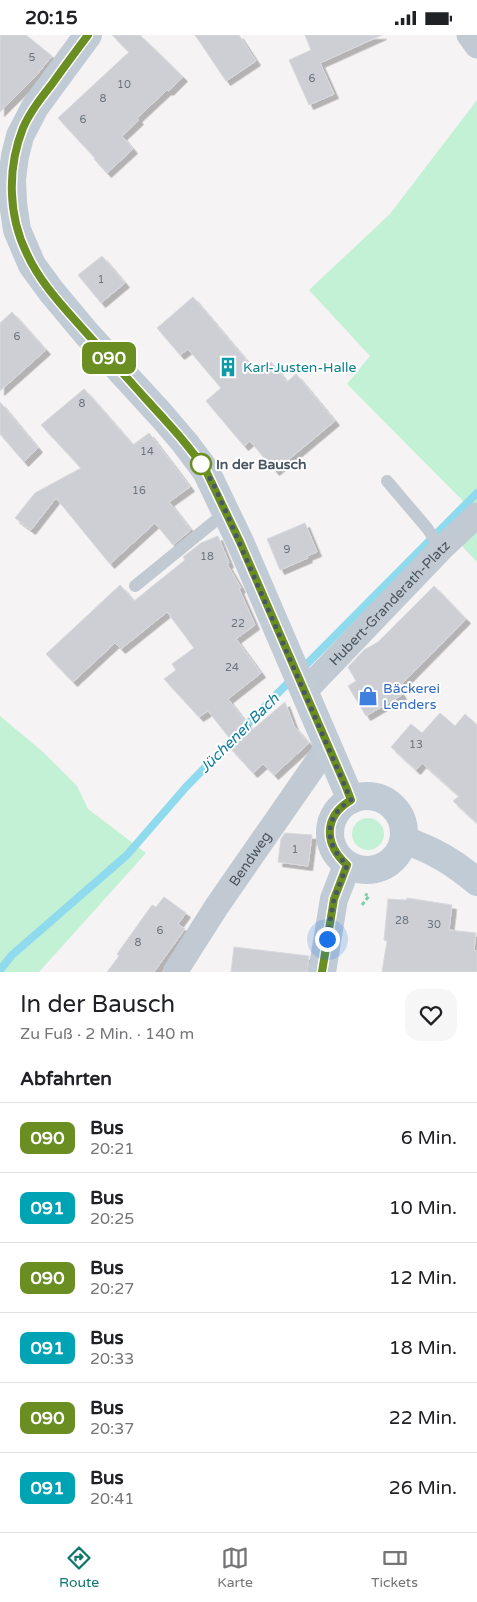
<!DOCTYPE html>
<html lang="de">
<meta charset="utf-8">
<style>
:root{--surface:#fff;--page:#f6f6f6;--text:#202124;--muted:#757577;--line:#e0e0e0;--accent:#0f766e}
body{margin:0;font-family:"Varela Round",sans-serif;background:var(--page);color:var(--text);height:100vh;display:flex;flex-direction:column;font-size:19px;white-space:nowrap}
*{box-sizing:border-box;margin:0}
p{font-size:16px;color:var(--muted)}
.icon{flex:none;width:28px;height:28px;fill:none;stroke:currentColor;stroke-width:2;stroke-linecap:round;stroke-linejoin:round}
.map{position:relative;height:937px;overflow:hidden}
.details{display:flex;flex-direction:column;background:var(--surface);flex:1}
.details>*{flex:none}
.badge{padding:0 10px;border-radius:8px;font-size:18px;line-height:32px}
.you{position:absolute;width:25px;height:25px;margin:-12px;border:4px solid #fff;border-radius:50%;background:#1a73e8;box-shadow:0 0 0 8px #1a73e833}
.map>.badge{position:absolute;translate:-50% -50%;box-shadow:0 0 0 2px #fff}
h2{padding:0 20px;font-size:19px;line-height:45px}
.round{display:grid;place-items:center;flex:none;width:52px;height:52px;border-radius:15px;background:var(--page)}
.head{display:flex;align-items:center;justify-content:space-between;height:85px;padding:0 20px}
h1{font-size:24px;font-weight:600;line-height:38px}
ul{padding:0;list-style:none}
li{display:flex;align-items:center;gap:15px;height:70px;padding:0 20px;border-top:1px solid var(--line)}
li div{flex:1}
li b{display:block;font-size:19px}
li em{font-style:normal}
li .badge{min-width:55px;font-weight:700;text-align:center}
.status{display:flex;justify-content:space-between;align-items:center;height:35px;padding:0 25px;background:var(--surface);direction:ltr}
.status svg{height:14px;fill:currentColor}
.menu{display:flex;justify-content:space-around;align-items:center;height:70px;border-top:1px solid var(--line);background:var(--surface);font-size:14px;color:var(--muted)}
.menu a{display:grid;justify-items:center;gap:2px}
.menu .on{color:var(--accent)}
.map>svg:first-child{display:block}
.green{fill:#c3f1d5}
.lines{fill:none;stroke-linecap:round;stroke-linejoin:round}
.stream{stroke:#90daee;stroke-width:8}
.building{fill:#cdcfd5;stroke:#d7d9de;filter:url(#shadow)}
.path{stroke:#7ad0a6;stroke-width:3;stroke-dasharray:4 2.5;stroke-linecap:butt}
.lane{stroke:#c1cad2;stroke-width:12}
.street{stroke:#c1cad2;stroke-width:25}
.secondary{stroke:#c1cbd6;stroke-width:28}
.line-casing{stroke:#fff;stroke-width:11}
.line{stroke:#6b8e23;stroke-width:8}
.walk{stroke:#4a5661;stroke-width:5;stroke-dasharray:0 9}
.stop-dot{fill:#fff;stroke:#6b8e23;stroke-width:2.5}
.labels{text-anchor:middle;stroke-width:4;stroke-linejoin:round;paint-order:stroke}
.number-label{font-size:11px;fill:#6b747e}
.culture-label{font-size:14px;fill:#0d838f;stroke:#fff;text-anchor:start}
.stop-label{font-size:14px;font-weight:bold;fill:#4a5661;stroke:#fff;text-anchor:start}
.street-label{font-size:14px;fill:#4a5661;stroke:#fff}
.shop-label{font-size:14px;fill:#366cbe;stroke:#fff;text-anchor:start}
.water-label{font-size:15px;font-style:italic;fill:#0c7c9b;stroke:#fff}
</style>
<div class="status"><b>20:15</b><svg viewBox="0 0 49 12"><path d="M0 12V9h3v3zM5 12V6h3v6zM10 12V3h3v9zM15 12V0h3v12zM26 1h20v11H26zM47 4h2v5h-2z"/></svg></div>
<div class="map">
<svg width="477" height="937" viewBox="0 0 477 937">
<defs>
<filter id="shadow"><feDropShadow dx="4.5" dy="4.5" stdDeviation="0" flood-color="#0004"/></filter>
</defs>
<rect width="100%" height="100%" fill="#f5f3f3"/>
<!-- green -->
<g class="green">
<polygon points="477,65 477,471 472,475 347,349 370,321 309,255 390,179"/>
<polygon points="477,494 477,527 461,510"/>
<polygon points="0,681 43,717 77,751 88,774 146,818 39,937 0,937"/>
<circle cx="368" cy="799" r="16"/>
</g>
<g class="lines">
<!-- stream -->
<polyline class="stream" points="0,935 12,920 127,820 186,752 282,654 477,458"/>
</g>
<!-- building -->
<g class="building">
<polygon points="0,0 26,0 52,21 35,42 0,77"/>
<polygon points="112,0 140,0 183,42 169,56 167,55 137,83 139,85 122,101 133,114 107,138 94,124 95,123 58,83 129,17"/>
<polygon points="195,0 239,0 256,26 226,46"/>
<polygon points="305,0 382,0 320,28 334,59 309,70 289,25 311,15"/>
<polygon points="102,221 125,248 101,268 78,240"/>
<polygon points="193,262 257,338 271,327 287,347 296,339 335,386 275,436 250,406 244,411 206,366 221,353 188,314 180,320 157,293"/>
<polygon points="12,277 46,315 0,356 0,288"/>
<polygon points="84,354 133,410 149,398 190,452 169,467 191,495 173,510 155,488 110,529 56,463 31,495 15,483 35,458 81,433 41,390"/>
<polygon points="0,367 38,413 24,427 0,399"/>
<polygon points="305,488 317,517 307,521 308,523 280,535 267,504"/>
<polygon points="218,501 229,528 227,529 241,553 239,554 255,590 236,604 261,638 228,664 252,695 285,667 294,691 309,708 274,740 263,729 253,738 231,714 235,710 208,676 199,682 164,644 176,635 172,629 194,613 167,577 121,614 115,608 73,647 46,619 120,550 134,566 185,525 183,522 201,508"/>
<polygon points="434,551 466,584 398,653 402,660 366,681 348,651 356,646 348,632 364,615 378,607"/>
<polygon points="440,678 455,691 465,679 477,690 477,788 453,766 459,761 422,728 416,735 391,712 411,689 422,698"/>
<polygon points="285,798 312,800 308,831 278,827 281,804"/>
<polygon points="164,862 186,878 178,889 185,894 154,937 107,937 119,921 117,919 152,870 156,872"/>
<polygon points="407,863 452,870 449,895 476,898 474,915 477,916 477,937 382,937 387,906 384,905 388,864 406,865"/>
<polygon points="234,912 309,921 307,937 231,937"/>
</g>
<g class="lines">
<!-- path -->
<polyline class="path" points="362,870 369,861 365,859"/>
<!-- lane -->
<g class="lane">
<polyline points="387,446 427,493 441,514"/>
<polyline points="135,551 226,477"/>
</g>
<!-- street -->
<g class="street">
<polyline points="469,0 477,11"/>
<path id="s1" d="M305 656 441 514 477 480"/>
<path id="s2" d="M175 937 217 871 328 711"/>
</g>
<!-- secondary -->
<g class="secondary">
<polyline points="88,0 35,72 20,101 15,121 12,144 13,168 17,195 32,230 51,256 86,298 162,381 185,408 206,436 240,507 351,765"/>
<circle cx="367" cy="798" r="37"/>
<path d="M404 805C433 815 454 827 477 847"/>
<polyline points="322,937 334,864 347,831"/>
</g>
</g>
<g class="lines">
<defs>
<path id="line" d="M88 0C76 16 64 32 52 49 41 63 30 77 23 93 7 133 8 181 27 219 38 243 56 264 74 284 97 310 121 336 145 363 166 386 188 409 206 436L240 507 346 752 351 765C323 782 324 809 347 830L334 864 322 937"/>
</defs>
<!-- line casing -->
<use href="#line" class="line-casing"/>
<!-- line -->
<use href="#line" class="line"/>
<!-- walk -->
<path class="walk" d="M201 429 198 425 213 448 226 477 351 765C323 782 324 809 347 830L334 864 327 904"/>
</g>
<!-- icons -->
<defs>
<symbol id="building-bare" viewBox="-9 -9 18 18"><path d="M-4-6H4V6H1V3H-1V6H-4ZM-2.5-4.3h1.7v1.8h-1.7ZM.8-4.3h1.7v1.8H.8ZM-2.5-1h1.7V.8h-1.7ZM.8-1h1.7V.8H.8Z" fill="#0f9aa8" stroke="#fff" stroke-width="2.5" paint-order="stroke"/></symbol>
<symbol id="shop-bare" viewBox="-9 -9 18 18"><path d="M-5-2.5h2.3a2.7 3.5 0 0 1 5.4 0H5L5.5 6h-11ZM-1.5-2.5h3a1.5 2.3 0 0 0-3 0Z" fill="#3f7fe0" stroke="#fff" stroke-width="2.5" paint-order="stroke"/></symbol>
</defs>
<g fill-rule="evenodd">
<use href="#building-bare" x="214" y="318" width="28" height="28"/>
<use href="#shop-bare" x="354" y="647" width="28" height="28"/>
</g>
<!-- markers -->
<circle class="stop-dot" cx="201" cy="429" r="10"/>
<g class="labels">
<!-- number labels -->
<g class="number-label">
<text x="32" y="26">5</text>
<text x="312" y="47">6</text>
<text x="124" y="53">10</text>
<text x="103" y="67">8</text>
<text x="83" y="88">6</text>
<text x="101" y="248">1</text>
<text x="17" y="305">6</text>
<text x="82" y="372">8</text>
<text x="147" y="420">14</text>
<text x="139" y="459">16</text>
<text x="287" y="518">9</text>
<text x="207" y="525">18</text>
<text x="238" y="592">22</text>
<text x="232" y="636">24</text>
<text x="416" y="713">13</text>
<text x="295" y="818">1</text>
<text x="402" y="889">28</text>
<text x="434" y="893">30</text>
<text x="160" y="899">6</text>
<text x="138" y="911">8</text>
</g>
<!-- culture labels -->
<g class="culture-label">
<text x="243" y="337">Karl-Justen-Halle</text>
</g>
<!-- stop labels -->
<g class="stop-label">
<text x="216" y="434">In der Bausch</text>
</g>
<!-- street labels -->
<g class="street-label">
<text dy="5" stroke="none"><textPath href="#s1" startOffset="122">Hubert-Granderath-Platz</textPath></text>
<text dy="5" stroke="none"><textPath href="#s2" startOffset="136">Bendweg</textPath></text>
</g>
<!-- shop labels -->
<g class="shop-label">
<text x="383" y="658">Bäckerei<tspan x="383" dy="16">Lenders</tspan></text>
</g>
<!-- water labels -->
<g class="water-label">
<text transform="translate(239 698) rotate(-45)" y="5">Jüchener Bach</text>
</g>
</g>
</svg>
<div class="you" style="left:327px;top:904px"></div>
<b class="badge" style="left:109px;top:323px;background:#6b8e23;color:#fff">090</b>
</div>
<section class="details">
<div class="head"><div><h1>In der Bausch</h1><p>Zu Fuß · 2 Min. · 140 m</p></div><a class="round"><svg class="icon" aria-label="heart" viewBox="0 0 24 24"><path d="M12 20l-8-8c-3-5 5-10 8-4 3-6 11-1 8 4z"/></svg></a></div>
<h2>Abfahrten</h2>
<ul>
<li><span class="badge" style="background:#6b8e23;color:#fff">090</span><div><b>Bus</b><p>20:21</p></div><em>6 Min.</em></li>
<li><span class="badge" style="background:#00a3b4;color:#fff">091</span><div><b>Bus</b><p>20:25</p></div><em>10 Min.</em></li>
<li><span class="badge" style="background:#6b8e23;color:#fff">090</span><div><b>Bus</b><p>20:27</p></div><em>12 Min.</em></li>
<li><span class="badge" style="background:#00a3b4;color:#fff">091</span><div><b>Bus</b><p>20:33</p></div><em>18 Min.</em></li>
<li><span class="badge" style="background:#6b8e23;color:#fff">090</span><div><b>Bus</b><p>20:37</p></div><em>22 Min.</em></li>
<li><span class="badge" style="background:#00a3b4;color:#fff">091</span><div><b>Bus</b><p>20:41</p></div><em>26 Min.</em></li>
</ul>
</section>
<nav class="menu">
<a class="on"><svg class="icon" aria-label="directions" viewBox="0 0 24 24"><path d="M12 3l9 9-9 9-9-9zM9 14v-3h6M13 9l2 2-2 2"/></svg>Route</a>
<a><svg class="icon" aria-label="map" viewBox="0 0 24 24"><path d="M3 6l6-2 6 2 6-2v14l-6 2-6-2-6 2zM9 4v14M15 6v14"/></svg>Karte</a>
<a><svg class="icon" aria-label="tickets" viewBox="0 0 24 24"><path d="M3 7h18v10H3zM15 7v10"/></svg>Tickets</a>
</nav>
